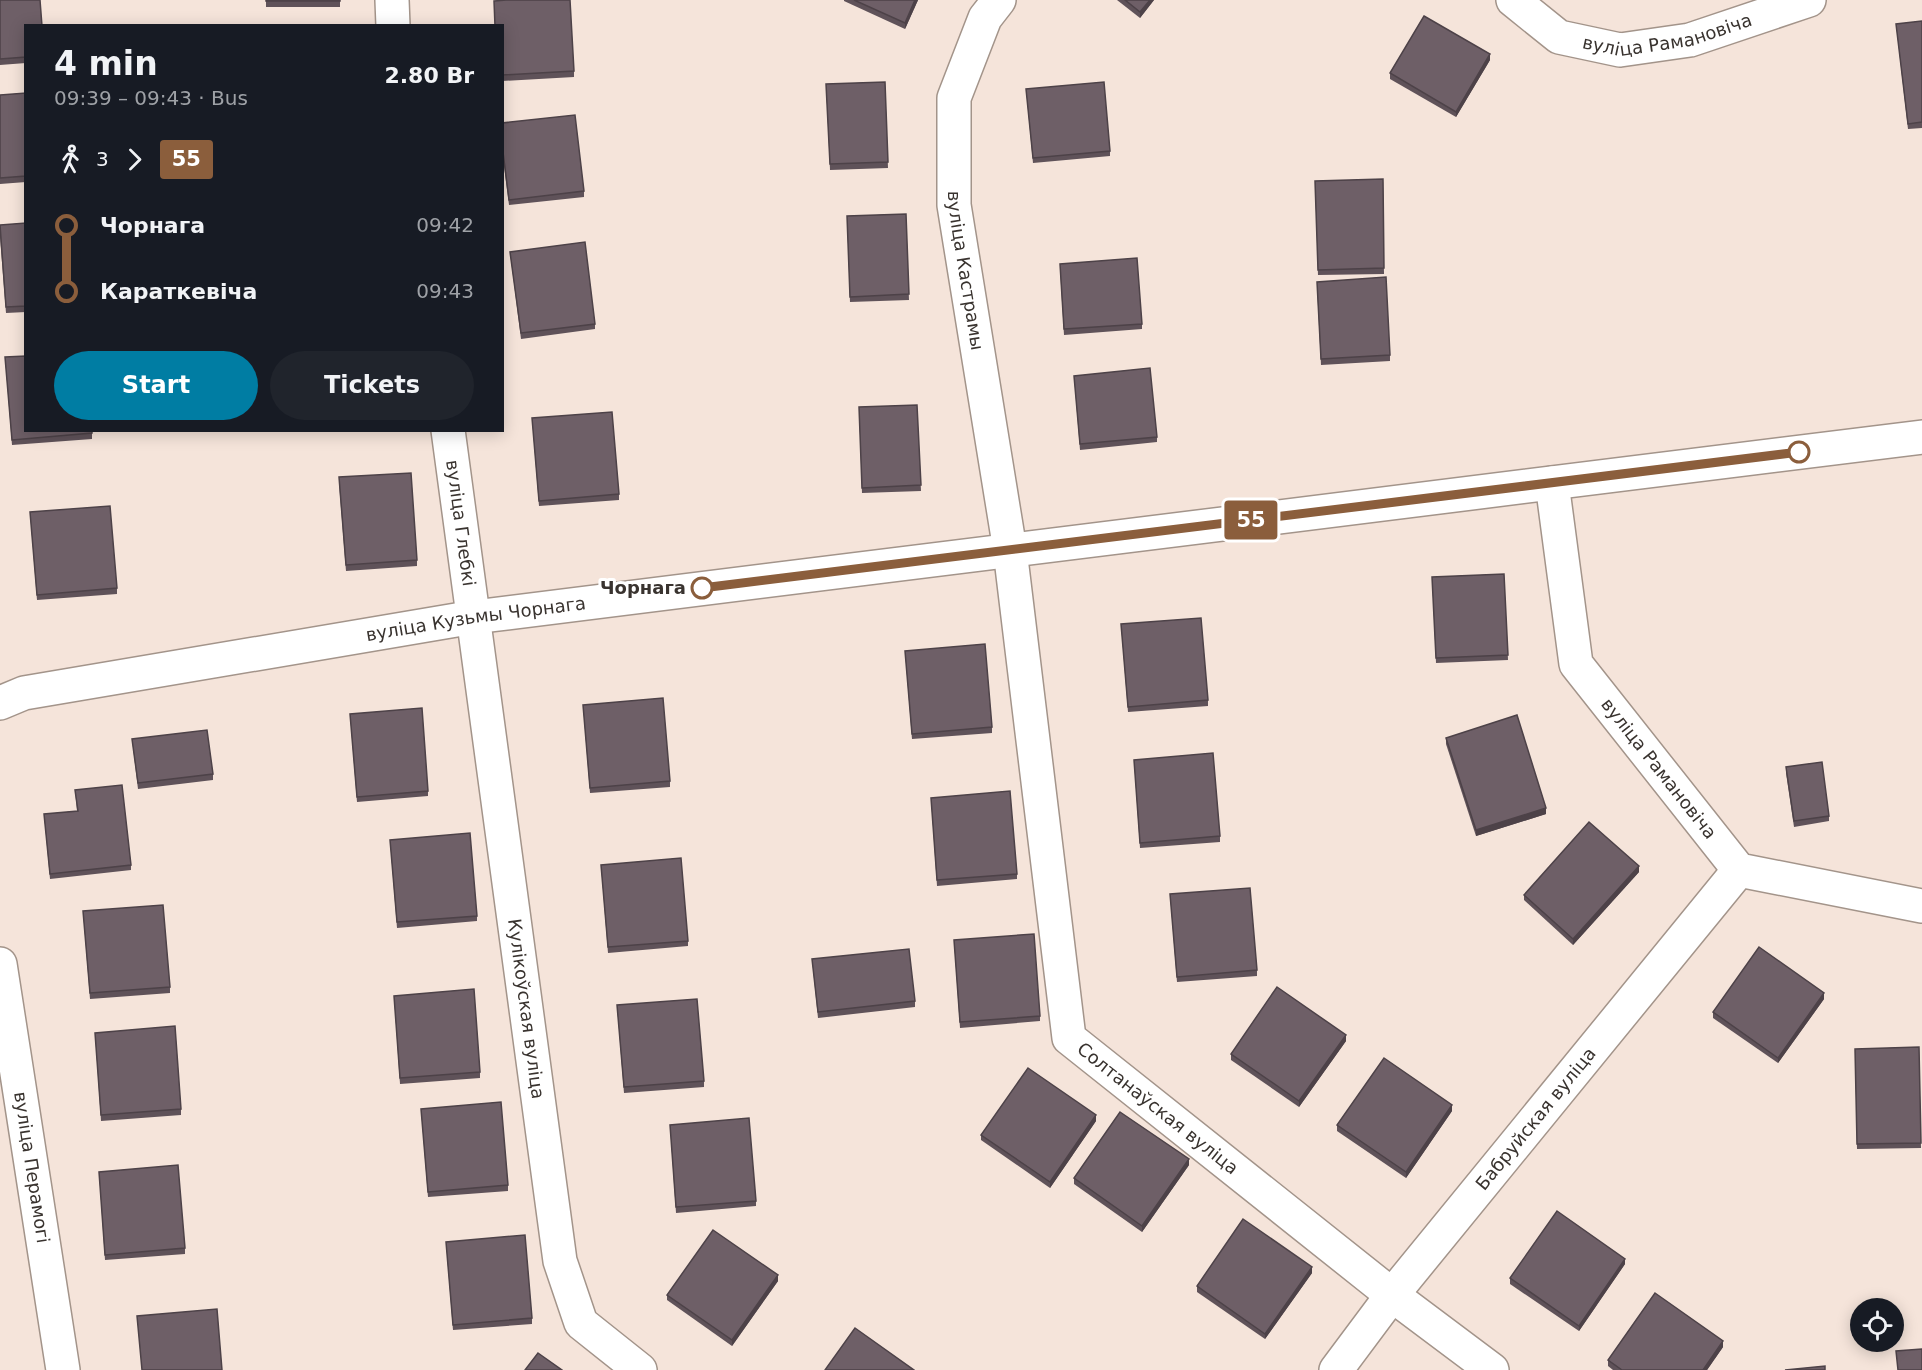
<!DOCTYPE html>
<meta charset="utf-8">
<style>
:root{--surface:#171b24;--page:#20242c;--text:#f1f3f6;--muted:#9ea1a6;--accent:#007da3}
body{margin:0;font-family:"DejaVu Sans",sans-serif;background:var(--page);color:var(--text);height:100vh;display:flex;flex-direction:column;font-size:22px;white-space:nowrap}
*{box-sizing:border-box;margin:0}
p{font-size:20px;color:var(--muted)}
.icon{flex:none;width:33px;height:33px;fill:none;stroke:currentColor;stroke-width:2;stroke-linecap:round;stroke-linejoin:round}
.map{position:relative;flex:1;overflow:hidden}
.sheet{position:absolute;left:24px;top:24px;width:480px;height:408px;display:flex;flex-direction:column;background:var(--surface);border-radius:0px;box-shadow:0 3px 15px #0003}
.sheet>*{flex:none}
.badge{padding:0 12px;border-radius:4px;font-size:21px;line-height:39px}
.tools{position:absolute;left:1850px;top:1298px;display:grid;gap:12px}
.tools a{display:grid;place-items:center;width:54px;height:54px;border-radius:50%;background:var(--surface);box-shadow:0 3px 15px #0003;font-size:30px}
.map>.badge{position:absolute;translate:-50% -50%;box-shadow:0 0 0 3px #fff}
.legs{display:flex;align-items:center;gap:9px;height:66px;padding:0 30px;font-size:20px}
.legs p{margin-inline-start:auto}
.head{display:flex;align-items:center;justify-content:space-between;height:102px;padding:0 30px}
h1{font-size:33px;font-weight:700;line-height:45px}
.action{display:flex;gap:12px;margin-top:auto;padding:12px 30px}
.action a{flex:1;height:69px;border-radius:36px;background:var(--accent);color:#fff;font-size:24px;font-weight:700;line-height:69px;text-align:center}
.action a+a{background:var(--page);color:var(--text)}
ul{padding:0 30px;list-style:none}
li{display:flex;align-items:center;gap:21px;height:66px;font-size:22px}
li i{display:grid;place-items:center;width:9px;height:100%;margin:0 8px;background:currentColor}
li i::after{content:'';width:15px;height:15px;margin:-8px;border:4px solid;border-radius:50%;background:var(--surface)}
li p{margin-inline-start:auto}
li:first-child i{background:linear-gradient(#0000 50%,currentColor 0)}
li:last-child i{background:linear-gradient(currentColor 50%,#0000 0)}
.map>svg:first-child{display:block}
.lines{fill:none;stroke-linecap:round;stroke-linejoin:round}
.street-casing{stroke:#a3948a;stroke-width:36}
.street{stroke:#fff;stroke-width:33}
.wall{fill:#5f5259}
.shaded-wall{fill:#4d4248}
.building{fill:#6e5f67;stroke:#4d4248;stroke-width:1.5}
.line-1-casing{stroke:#fff;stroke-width:14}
.line-1{stroke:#8b5e3c;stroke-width:9}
.stop-1-dot{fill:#fff;stroke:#8b5e3c;stroke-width:3}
.labels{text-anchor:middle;stroke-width:6;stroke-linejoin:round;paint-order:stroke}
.street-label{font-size:18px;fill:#39332f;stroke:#fff}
.stop-label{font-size:18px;font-weight:bold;fill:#39332f;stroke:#fff;text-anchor:end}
</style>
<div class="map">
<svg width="1922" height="1370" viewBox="0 0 1922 1370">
<rect width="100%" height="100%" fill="#f5e4da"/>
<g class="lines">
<defs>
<g id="street">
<polyline points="392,0 393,26"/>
<path id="s1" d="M999 0 985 18 954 98V205L1010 550 1069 1038 1392 1295 1492 1370"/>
<path id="s2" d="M1513 0 1559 37 1620 50 1690 40 1809 0"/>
<path id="s3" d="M448 430 560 1261 581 1323 640 1370"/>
<path id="s4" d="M1552 483 1576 664 1739 870 1922 906"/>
<path id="s5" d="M0 703 24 693 474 617 1922 437"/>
<path id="s6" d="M0 964 63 1370"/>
<path id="s7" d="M1336 1370 1392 1295 1739 870"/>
</g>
</defs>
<!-- street casing -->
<use href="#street" class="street-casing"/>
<!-- street -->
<use href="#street" class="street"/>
</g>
<!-- wall -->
<g class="wall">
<polygon points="0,0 26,26 26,63 0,65"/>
<rect x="266" y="0" width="74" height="7"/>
<polygon points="844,0 918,0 905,29 844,1"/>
<polygon points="1117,0 1154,0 1140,18"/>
<polygon points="1922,21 1922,128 1908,129 1896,24"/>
<polygon points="502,26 574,71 574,77 502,81"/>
<polygon points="1490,60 1456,117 1390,79 1390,73"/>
<polygon points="885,82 888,168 830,170 826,84"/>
<polygon points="1026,89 1110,151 1110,156 1033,163"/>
<polygon points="26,93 26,182 0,184 0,95"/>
<polygon points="502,123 584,191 584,197 509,205 502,150"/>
<polygon points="1383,179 1384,274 1318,275 1315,181"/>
<polygon points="906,214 909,300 850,302 847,216"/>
<polygon points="26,223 26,312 6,313 0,237 0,225"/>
<polygon points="510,252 595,324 595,329 521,339"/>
<polygon points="1060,269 1142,324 1142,329 1064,335"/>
<polygon points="1317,287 1390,355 1390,361 1321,365"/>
<polygon points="5,357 92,430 92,439 12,445"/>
<polygon points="1074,376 1157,437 1157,442 1080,450"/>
<polygon points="917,405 921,491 862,493 859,407"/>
<polygon points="532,418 619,494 619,500 539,506"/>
<polygon points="339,483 417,560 417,566 346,571"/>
<polygon points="30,512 117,588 117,594 37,600"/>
<polygon points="1504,574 1508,660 1436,663 1432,577"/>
<polygon points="1121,624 1208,700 1208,706 1128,712"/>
<polygon points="905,651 992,727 992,733 912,739"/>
<polygon points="583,705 670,781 670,787 590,793"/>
<polygon points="350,714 428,791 428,796 357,802"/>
<polygon points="1446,738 1546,814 1476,836 1446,744"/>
<polygon points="132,739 213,774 213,780 138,789"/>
<polygon points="1134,760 1220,836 1220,842 1140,848"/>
<polygon points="1786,767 1829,816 1829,821 1794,827 1786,773"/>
<polygon points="75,790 131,865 131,870 50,879 44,814 77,811"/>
<polygon points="931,798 1017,874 1017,879 937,886"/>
<polygon points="390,840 477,916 477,921 397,928"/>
<polygon points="601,865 688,941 688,946 608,953"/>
<polygon points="1639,872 1573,945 1524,900 1524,895"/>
<polygon points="1170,894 1257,970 1257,976 1177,982"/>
<polygon points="83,911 170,987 170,993 90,999"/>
<polygon points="954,940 1040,1016 1040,1021 960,1028"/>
<polygon points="812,959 915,1001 915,1007 818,1018"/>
<polygon points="394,996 480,1072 480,1078 400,1084"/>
<polygon points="1824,999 1778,1063 1713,1018 1713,1012"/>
<polygon points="617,1005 704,1081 704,1087 624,1093"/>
<polygon points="95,1033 181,1109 181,1115 101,1121"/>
<polygon points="1346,1041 1299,1107 1231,1060 1231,1054"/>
<polygon points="1919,1047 1921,1148 1857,1149 1855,1049"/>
<polygon points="421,1109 508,1185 508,1191 428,1197"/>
<polygon points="1452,1111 1406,1178 1337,1131 1337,1125"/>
<polygon points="1096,1121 1050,1188 981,1140 981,1135"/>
<polygon points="670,1125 756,1201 756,1206 676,1213"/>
<polygon points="1189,1165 1142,1232 1074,1184 1074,1178"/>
<polygon points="99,1172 185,1248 185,1254 105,1260"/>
<polygon points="446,1242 532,1318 532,1324 453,1330"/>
<polygon points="1625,1264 1579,1331 1510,1284 1510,1278"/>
<polygon points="1312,1273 1265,1339 1197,1292 1197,1286"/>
<polygon points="778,1281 732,1346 667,1300 667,1295"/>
<polygon points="1723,1347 1707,1370 1613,1370 1608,1366 1608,1360"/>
</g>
<!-- shaded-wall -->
<g class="shaded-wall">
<polygon points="915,0 918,0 905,29 905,23"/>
<polygon points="1150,0 1154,0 1140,18 1140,12"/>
<polygon points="1490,54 1490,60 1456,117 1456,112"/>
<polygon points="1546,808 1546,814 1476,836 1476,830"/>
<polygon points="1639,866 1639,872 1573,945 1573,939"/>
<polygon points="1824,993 1824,999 1778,1063 1778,1058"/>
<polygon points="1346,1035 1346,1041 1299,1107 1299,1101"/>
<polygon points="1452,1105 1452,1111 1406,1178 1406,1172"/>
<polygon points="1096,1115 1096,1121 1050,1188 1050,1182"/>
<polygon points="1189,1159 1189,1165 1142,1232 1142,1226"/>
<polygon points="1625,1259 1625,1264 1579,1331 1579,1326"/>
<polygon points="1312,1267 1312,1273 1265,1339 1265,1334"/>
<polygon points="778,1275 778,1281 732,1346 732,1340"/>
<polygon points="1723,1341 1723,1347 1707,1370 1703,1370"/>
</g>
<!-- building -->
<g class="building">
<polygon points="0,0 40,0 42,26 26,26 26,57 0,59"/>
<rect x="266" y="0" width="74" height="1"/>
<polygon points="507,0 570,0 574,71 502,75 502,26 495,26 494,1"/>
<polygon points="854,0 915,0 905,23"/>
<polygon points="1125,0 1150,0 1140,12"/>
<polygon points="1424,16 1490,54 1456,112 1390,73"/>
<polygon points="1922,21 1922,122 1908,124 1896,24"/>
<polygon points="885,82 888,162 830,164 826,84"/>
<polygon points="1104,82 1110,151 1033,158 1026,89"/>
<polygon points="26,93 26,176 0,178 0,95"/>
<polygon points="575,115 584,191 509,200 502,144 502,123"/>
<polygon points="1383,179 1384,268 1318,270 1315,181"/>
<polygon points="906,214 909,294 850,297 847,216"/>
<polygon points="26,223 26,306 6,307 0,225"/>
<polygon points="585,242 595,324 521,333 510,252"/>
<polygon points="1137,258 1142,324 1064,329 1060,264"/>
<polygon points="1386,277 1390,355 1321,359 1317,282"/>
<polygon points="26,356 26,430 92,430 92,433 12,440 5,357"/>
<polygon points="1150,368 1157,437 1080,444 1074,376"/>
<polygon points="917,405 921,485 862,488 859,407"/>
<polygon points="612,412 619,494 539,501 532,418"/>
<polygon points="411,473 417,560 346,565 339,477"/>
<polygon points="110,506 117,588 37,595 30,512"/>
<polygon points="1504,574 1508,655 1436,658 1432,577"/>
<polygon points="1201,618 1208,700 1128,707 1121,624"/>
<polygon points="985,644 992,727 912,734 905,651"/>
<polygon points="663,698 670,781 590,788 583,705"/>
<polygon points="422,708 428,791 357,797 350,714"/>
<polygon points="1517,715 1546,808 1476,830 1446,738"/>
<polygon points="207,730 213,774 138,783 132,739"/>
<polygon points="1213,753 1220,836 1140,843 1134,760"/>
<polygon points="1822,762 1829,816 1794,821 1786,767"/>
<polygon points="122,785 131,865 50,874 44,814 78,811 75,790"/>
<polygon points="1010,791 1017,874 937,880 931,798"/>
<polygon points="1589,822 1639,866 1573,939 1524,895"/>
<polygon points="470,833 477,916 397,922 390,840"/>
<polygon points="681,858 688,941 608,947 601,865"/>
<polygon points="1250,888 1257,970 1177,977 1170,894"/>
<polygon points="163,905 170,987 90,993 83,911"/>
<polygon points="1034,934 1040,1016 960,1022 954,940"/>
<polygon points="1759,947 1824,993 1778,1058 1713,1012"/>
<polygon points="909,949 915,1001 818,1012 812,959"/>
<polygon points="1277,987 1346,1035 1299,1101 1231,1054"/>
<polygon points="474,989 480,1072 400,1078 394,996"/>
<polygon points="697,999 704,1081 624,1087 617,1005"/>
<polygon points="175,1026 181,1109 101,1115 95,1033"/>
<polygon points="1919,1047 1921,1143 1857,1144 1855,1049"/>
<polygon points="1384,1058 1452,1105 1406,1172 1337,1125"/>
<polygon points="1028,1068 1096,1115 1050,1182 981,1135"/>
<polygon points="501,1102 508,1185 428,1192 421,1109"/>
<polygon points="1120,1112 1189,1159 1142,1226 1074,1178"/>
<polygon points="749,1118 756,1201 676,1207 670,1125"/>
<polygon points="178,1165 185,1248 105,1255 99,1172"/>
<polygon points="1557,1211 1625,1259 1579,1326 1510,1278"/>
<polygon points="1243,1219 1312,1267 1265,1334 1197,1286"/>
<polygon points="713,1230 778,1275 732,1340 667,1295"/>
<polygon points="525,1235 532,1318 453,1325 446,1242"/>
<polygon points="1655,1293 1723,1341 1703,1370 1622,1370 1608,1360"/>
<polygon points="217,1309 222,1370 142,1370 137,1316"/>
<polygon points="855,1328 914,1370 825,1370"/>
<polygon points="1922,1349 1922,1370 1898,1370 1896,1351"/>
<polygon points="538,1353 562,1370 525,1370"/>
<polygon points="1825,1366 1825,1370 1785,1370"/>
</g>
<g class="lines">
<defs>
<polyline id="line-1" points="702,588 1799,452"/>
</defs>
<!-- line-1 casing -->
<use href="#line-1" class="line-1-casing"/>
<!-- line-1 -->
<use href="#line-1" class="line-1"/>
</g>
<!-- markers -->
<g class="stop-1-dot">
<circle cx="1799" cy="452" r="10"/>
<circle cx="702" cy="588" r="10"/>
</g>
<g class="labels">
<!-- street labels -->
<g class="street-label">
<text dy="6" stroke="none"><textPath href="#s2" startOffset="170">вуліца Рамановіча</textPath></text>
<text dy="6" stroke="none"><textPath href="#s1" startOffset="282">вуліца Кастрамы</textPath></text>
<text dy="6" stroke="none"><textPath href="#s3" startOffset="94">вуліца Глебкі</textPath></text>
<text dy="6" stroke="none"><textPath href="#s5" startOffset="484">вуліца Кузьмы Чорнага</textPath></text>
<text dy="6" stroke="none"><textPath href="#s4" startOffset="316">вуліца Рамановіча</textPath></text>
<text dy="6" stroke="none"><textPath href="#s3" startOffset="584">Кулікоўская вуліца</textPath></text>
<text dy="6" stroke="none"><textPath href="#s1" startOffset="1170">Солтанаўская вуліца</textPath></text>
<text dy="6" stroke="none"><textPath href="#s7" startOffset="321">Бабруйская вуліца</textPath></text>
<text dy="6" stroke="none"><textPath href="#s6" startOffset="206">вуліца Перамогі</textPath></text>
</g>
<!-- stop labels -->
<g class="stop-label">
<text x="686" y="594">Чорнага</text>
</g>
</g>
</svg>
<div class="tools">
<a><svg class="icon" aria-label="locate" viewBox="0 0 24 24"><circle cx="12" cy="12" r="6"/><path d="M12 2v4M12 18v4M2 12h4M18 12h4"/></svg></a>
</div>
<b class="badge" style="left:1251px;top:520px;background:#8b5e3c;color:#fff">55</b>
<section class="sheet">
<div class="head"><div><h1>4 min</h1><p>09:39 – 09:43 · Bus</p></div><b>2.80 Br</b></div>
<div class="legs"><svg class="icon" aria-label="walk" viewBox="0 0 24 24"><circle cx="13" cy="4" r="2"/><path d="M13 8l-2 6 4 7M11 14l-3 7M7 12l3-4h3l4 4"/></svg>3<svg class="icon" aria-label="forward" viewBox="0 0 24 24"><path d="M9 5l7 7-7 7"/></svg><b class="badge" style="background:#8b5e3c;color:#fff">55</b></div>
<ul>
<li><i style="color:#8b5e3c"></i><b>Чорнага</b><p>09:42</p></li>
<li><i style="color:#8b5e3c"></i><b>Караткевіча</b><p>09:43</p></li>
</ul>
<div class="action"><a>Start</a><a>Tickets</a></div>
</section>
</div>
